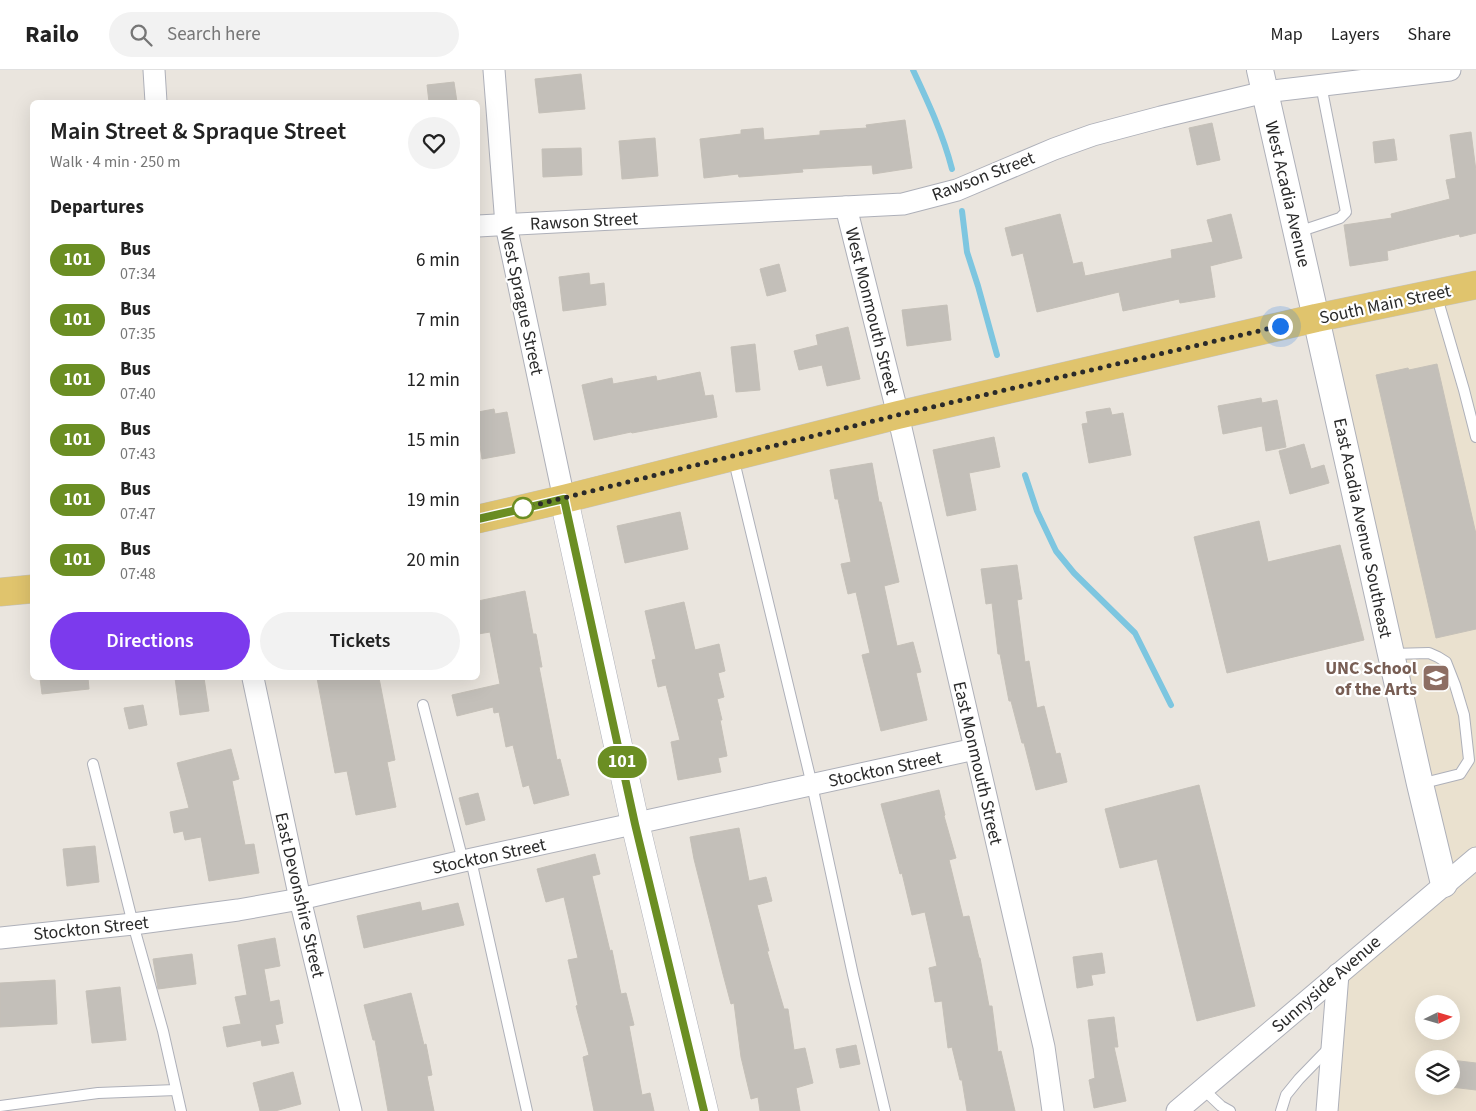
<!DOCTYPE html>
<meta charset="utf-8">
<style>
:root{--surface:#fff;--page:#f2f2f2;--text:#222;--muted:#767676;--line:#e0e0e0;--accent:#7c3aed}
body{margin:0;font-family:"Source Sans 3",sans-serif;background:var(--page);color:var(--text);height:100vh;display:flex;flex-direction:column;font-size:19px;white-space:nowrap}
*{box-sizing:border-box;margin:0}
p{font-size:16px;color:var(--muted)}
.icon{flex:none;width:28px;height:28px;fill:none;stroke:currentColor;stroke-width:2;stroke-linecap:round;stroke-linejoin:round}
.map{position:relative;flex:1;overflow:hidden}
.details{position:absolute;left:30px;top:30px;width:450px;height:580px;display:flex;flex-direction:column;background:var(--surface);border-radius:8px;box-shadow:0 5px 20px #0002}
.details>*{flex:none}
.badge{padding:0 10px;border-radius:16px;font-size:18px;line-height:32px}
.needle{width:32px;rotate:85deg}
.controls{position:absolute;left:1415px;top:925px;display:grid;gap:10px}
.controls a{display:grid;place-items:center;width:45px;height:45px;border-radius:50%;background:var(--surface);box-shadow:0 5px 20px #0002;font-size:25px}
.you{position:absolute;width:25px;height:25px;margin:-12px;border:4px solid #fff;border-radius:50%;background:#1a73e8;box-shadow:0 0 0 8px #1a73e833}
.map>.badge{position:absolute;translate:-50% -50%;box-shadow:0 0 0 2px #fff}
h2{padding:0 20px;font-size:19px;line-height:45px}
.round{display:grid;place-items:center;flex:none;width:52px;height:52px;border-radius:26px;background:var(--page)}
.headline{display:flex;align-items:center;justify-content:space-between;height:85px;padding:0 20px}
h1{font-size:24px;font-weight:600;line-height:38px}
.button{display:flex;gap:10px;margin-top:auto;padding:10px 20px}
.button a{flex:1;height:58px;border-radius:30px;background:var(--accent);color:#fff;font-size:20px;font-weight:600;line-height:58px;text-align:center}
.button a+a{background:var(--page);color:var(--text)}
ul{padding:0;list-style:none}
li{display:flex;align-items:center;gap:15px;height:60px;padding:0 20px}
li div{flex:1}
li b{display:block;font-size:19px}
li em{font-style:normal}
li .badge{min-width:55px;font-weight:700;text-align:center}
header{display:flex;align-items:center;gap:30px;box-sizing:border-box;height:70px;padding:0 25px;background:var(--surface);border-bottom:1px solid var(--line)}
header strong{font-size:24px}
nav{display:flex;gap:28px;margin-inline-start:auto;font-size:18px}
.search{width:350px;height:45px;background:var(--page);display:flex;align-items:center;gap:12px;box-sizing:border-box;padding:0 18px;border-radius:28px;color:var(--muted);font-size:19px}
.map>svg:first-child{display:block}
.education{fill:#eae1cf;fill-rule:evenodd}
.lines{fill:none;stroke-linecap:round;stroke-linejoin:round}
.stream{stroke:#7dc6e0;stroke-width:6}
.building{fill:#c3bfb9;stroke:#c5c0b8}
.service-casing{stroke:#aeb0b9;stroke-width:12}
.minor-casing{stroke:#aeb0b9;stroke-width:23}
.tertiary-casing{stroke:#aeb0b9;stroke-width:28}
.secondary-casing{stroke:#aeb0b9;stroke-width:29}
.primary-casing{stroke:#c3c3c3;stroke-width:29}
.service{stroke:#fff;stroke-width:10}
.minor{stroke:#fff;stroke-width:21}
.tertiary{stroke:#fff;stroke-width:26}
.secondary{stroke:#fff;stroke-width:28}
.primary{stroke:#e0c46d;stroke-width:28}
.line-casing{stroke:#fff;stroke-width:11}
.line{stroke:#6b8e23;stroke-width:8}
.walk{stroke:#2a2a2a;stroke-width:5;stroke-dasharray:0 9}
.stop-dot{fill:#fff;stroke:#6b8e23;stroke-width:2.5}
.labels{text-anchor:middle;stroke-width:4.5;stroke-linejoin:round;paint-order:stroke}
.street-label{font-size:18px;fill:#2a2a2a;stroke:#fff}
.education-label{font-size:18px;font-weight:bold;fill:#785e54;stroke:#fff;text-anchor:end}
</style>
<header>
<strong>Railo</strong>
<div class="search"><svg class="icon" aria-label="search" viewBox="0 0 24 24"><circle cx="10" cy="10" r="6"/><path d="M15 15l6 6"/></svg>Search here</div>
<nav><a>Map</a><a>Layers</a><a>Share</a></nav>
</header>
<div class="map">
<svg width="1476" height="1041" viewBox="0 0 1476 1041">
<rect width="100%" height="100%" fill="#eae5de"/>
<!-- education -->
<path class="education" d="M1476 212V1041H1327L1338 904 1444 814 1316 248ZM1424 934H1451V961H1424ZM1424 989H1451V1016H1424Z"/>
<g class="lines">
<!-- stream -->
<g class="stream">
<path d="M913 0C928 32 943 64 952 99"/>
<polyline points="962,141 967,182 978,216 997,285"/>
<polyline points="1025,405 1037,441 1056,481 1074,503 1135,563 1171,635"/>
</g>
</g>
<!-- building -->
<g class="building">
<polygon points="581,4 585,39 539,43 535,9"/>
<polygon points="454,12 457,32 429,32 427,15"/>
<polygon points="905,50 912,98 873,104 872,95 802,99 803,102 779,104 739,107 738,104 704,108 700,69 741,64 741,60 763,58 764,70 820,65 820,61 867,58 866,55"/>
<polygon points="1212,53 1220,90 1197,95 1189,58"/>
<polygon points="1471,62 1476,101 1476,163 1460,167 1459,164 1387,181 1388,190 1350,196 1344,155 1392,148 1391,144 1450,129 1446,110 1456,108 1450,65"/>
<polygon points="655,68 658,106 622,109 619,71"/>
<polygon points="1394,69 1397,90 1375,93 1373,72"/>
<polygon points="581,78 582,105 543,107 542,79"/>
<polygon points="1060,144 1073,194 1082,192 1085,206 1172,188 1171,180 1213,172 1207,150 1231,144 1242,188 1210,196 1215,227 1180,233 1179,229 1123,241 1119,222 1037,242 1023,183 1012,186 1005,158"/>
<polygon points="779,194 786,221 767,226 760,199"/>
<polygon points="589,203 590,215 604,213 606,235 563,241 559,207"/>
<polygon points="947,235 951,270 907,276 902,240"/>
<polygon points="848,257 860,309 827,316 822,295 799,300 794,281 818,275 816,265"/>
<polygon points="755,274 760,320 736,322 731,277"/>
<polygon points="1437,294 1476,464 1476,559 1436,568 1376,305 1408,298 1409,300"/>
<polygon points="700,302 705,326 713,325 717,347 632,363 631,362 594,370 582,315 612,308 613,314 656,306 657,311"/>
<polygon points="1261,328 1262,333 1277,330 1286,377 1266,381 1262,356 1223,364 1218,336"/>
<polygon points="1110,338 1112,345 1123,343 1131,385 1089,393 1082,354 1088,353 1086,342"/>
<polygon points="494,339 495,344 507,342 515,383 482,389 478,362 478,342"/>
<polygon points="994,367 1000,397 969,403 976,440 947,446 933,380"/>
<polygon points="1304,374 1311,399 1324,395 1329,413 1290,424 1279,381"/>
<polygon points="872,393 879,432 881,432 899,512 884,516 897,576 913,572 921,602 916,603 927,650 881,661 862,585 870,583 856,522 848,524 841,494 851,492 838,429 835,429 830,400"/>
<polygon points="680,442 688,479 625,493 617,456"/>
<polygon points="1259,451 1268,492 1340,475 1364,570 1227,603 1194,467"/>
<polygon points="1017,495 1022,529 1017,530 1025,592 1029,591 1037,638 1044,636 1056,684 1060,683 1067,712 1036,720 1024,673 1022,673 1011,631 1009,631 1000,584 998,584 992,533 986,534 981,499"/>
<polygon points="525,521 533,564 536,564 542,597 539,597 557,690 560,689 569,725 534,734 529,715 523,717 513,675 506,677 499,642 494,643 493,637 457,646 452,625 500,614 490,562 478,564 478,531"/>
<polygon points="684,532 695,580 719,574 725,601 718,603 724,627 717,629 722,650 720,650 727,686 718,688 721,702 678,710 671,672 680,670 666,615 658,617 652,590 656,589 645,541"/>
<polygon points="40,608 88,608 89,619 42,624"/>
<polygon points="175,608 204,608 209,641 180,645"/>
<polygon points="317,608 379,608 395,690 387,692 396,737 356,745 347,701 335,703"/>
<polygon points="143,635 147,655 129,659 124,638"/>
<polygon points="231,679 239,709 232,711 245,775 254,774 259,803 209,811 201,767 185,770 183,761 174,763 170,742 189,738 177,693"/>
<polygon points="1199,715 1255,936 1197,951 1157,789 1120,798 1105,739"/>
<polygon points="939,720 945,745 944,746 956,788 949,790 963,847 969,846 979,888 980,888 989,936 992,936 998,982 1001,981 1015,1041 967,1041 962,1010 960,1010 952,977 948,978 942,931 935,932 929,898 937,896 925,842 912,845 902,803 900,804 881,734"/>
<polygon points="478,723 485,750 466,755 459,728"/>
<polygon points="739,758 749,811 766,807 772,831 757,835 769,881 767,881 784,939 788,939 794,980 805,978 813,1013 796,1018 800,1041 760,1041 758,1027 751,1029 741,987 734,933 731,934 723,904 694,789 690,767"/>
<polygon points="95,776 99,812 67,816 63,779"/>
<polygon points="595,784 600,804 592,806 610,881 612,880 621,924 626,923 634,955 629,956 642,1025 650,1023 654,1041 594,1041 583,987 589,985 576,936 578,935 568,890 578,888 564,827 546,832 537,799"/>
<polygon points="420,832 422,841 458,833 464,855 364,878 357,846"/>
<polygon points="275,868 280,896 264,899 270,932 279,930 283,953 275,955 279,973 262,976 261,970 227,977 223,957 241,954 235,927 247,925 238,875"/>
<polygon points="1102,883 1105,903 1091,905 1093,915 1077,918 1073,887"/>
<polygon points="192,884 196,914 158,919 153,889"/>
<polygon points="55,910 57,954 0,957 0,913"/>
<polygon points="120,917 126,970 92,973 86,921"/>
<polygon points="411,923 424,975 426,974 432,1005 427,1006 434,1041 388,1041 375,970 373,970 364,935"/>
<polygon points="1114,947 1118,977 1114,977 1126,1031 1094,1038 1089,1010 1095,1008 1088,950"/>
<polygon points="856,975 860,994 840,998 836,979"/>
<polygon points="1451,990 1476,993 1476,1020 1451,1017"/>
<polygon points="293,1002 301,1034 275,1041 260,1041 253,1013"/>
</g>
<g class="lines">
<defs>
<g id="service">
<polyline points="1298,162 1340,148 1346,142 1321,15"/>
<polyline points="1436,224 1464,320 1476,367"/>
<polyline points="733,387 812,715 853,905 885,1041"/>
<polyline points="1392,584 1429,583 1438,587 1446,592 1455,615 1464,645 1469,690 1460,704 1420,714"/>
<polyline points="423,635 463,791"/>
<polyline points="93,694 133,854 163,961 181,1041"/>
<polyline points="471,790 527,1041"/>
<polyline points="1203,1019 1221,1036 1230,1041"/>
<polyline points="0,1036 98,1023 176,1020"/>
<polyline points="1281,1041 1286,1025 1299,1009 1330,977"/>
</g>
<g id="minor">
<polyline points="154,0 156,32"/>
<polyline points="494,0 506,155 564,429"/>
<polyline points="846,137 898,345 1044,977 1053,1041"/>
<polyline points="478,156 903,134 957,120 1054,79 1093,65 1161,47 1265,22 1450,0"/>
<polyline points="253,608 300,829 351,1041"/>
<polyline points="0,868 133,854 238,840 300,829 463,791 975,679"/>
<polyline points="1177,1041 1476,788"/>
<polyline points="1327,1041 1338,904"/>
</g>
<polyline id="tertiary" points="1260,0 1316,248 1420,714 1444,814"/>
<polyline id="secondary" points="564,429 635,753 704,1041"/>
<g id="primary">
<polyline points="478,449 564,429 898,345 1316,248 1476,215"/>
<polyline points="0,522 32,519"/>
</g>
</defs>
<!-- service casing -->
<use href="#service" class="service-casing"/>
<!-- minor casing -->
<use href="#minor" class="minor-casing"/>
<!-- tertiary casing -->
<use href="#tertiary" class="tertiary-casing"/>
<!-- secondary casing -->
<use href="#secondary" class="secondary-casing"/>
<!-- primary casing -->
<use href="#primary" class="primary-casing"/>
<!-- service -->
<use href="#service" class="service"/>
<!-- minor -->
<use href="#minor" class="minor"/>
<!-- tertiary -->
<use href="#tertiary" class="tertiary"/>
<!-- secondary -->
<use href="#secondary" class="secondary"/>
<!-- primary -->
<use href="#primary" class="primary"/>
</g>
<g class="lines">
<defs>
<polyline id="line" points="478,449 564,429 635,754 704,1041"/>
</defs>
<!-- line casing -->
<use href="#line" class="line-casing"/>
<!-- line -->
<use href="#line" class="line"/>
<!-- walk -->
<polyline class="walk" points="523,438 898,345 1280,256"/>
</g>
<!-- icons -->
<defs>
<symbol id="university-square" viewBox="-11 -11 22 22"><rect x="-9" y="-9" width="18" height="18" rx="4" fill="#8d6e63" stroke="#fff"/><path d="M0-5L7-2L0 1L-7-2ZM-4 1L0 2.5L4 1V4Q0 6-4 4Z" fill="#fff"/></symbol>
</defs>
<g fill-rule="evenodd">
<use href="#university-square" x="1420" y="592" width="32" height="32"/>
</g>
<!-- markers -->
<circle class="stop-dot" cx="523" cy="438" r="10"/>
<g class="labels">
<!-- street labels -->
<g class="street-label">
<text transform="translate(983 106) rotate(-21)" y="6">Rawson Street</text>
<text transform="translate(1288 124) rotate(77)" y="6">West Acadia Avenue</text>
<text transform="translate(584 151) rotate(-3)" y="6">Rawson Street</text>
<text transform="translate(522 231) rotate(78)" y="6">West Sprague Street</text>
<text transform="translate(1385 234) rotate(-12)" y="6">South Main Street</text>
<text transform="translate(872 241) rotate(76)" y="6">West Monmouth Street</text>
<text transform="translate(1363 458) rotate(78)" y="6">East Acadia Avenue Southeast</text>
<text transform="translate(978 693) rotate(77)" y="6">East Monmouth Street</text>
<text transform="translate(885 699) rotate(-12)" y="6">Stockton Street</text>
<text transform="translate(489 786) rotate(-12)" y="6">Stockton Street</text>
<text transform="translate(300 825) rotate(77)" y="6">East Devonshire Street</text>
<text transform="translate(91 858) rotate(-6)" y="6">Stockton Street</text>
<text transform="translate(1326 914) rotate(-41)" y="6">Sunnyside Avenue</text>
</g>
<!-- education labels -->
<g class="education-label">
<text x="1417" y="604">UNC School<tspan x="1417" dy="21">of the Arts</tspan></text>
</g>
</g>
</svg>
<div class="controls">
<a><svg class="needle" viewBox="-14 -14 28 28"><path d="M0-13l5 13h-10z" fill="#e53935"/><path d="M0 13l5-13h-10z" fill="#767676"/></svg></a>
<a><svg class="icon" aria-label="layers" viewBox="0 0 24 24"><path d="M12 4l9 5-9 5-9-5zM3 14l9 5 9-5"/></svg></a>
</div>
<div class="you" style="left:1280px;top:256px"></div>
<b class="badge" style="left:622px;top:692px;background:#6b8e23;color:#fff">101</b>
<section class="details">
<div class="headline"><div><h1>Main Street &amp; Spraque Street</h1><p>Walk · 4 min · 250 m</p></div><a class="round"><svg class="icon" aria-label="heart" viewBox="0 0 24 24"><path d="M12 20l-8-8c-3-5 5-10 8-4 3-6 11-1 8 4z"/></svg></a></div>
<h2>Departures</h2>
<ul>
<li><span class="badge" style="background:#6b8e23;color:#fff">101</span><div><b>Bus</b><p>07:34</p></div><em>6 min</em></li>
<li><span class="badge" style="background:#6b8e23;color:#fff">101</span><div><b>Bus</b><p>07:35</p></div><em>7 min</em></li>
<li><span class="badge" style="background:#6b8e23;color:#fff">101</span><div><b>Bus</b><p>07:40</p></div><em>12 min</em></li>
<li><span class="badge" style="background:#6b8e23;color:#fff">101</span><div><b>Bus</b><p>07:43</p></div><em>15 min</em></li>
<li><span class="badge" style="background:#6b8e23;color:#fff">101</span><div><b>Bus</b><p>07:47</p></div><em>19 min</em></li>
<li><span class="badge" style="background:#6b8e23;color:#fff">101</span><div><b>Bus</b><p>07:48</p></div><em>20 min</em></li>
</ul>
<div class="button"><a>Directions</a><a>Tickets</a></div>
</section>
</div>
